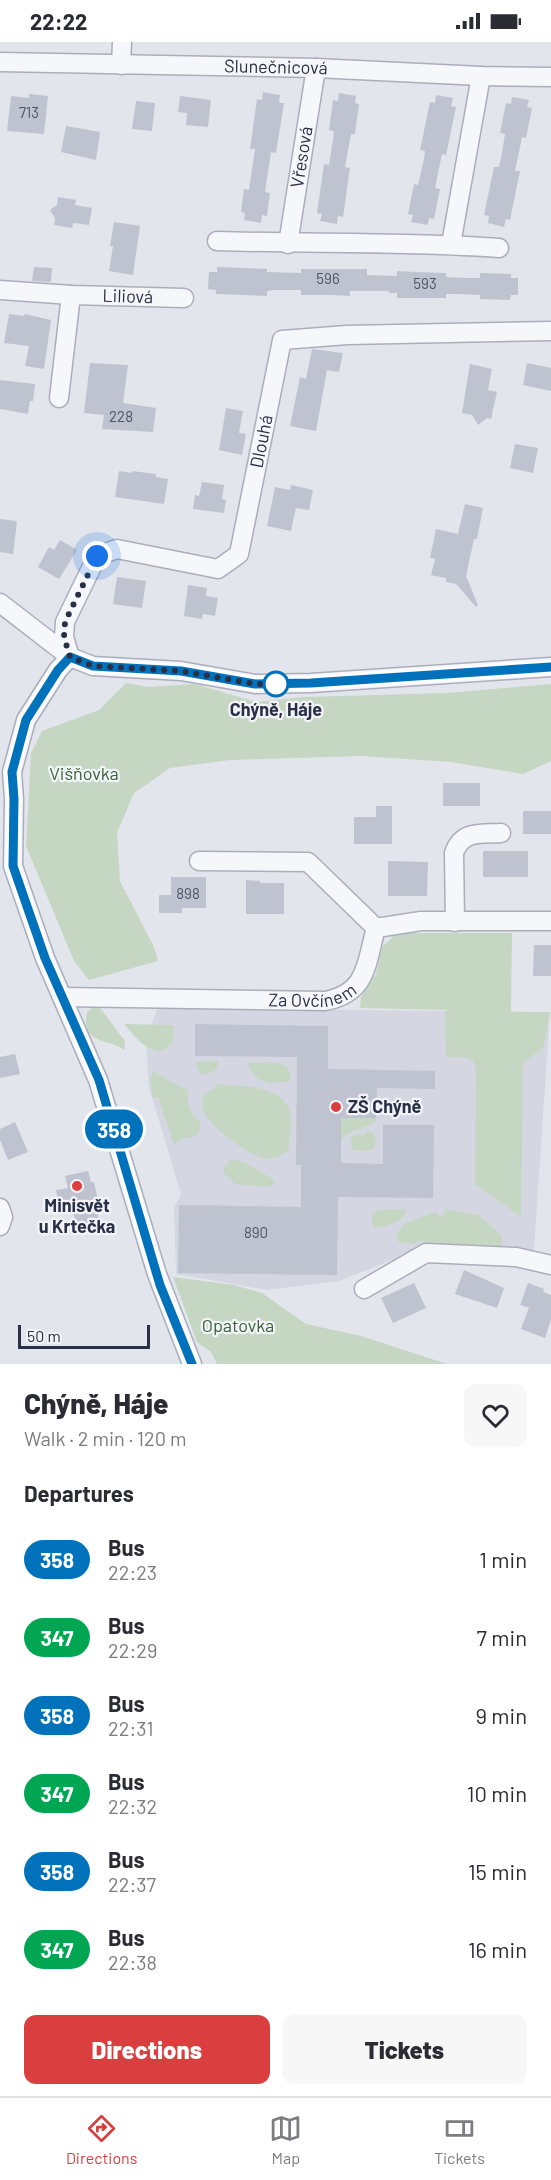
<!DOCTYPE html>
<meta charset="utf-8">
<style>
:root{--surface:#fff;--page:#f7f7f7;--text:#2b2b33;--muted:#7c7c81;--line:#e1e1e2;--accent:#da3e3f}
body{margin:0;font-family:Barlow,sans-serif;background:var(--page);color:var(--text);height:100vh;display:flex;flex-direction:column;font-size:22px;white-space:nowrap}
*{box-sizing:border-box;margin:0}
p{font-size:20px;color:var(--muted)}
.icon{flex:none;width:33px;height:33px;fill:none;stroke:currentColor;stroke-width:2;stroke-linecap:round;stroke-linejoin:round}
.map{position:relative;height:1322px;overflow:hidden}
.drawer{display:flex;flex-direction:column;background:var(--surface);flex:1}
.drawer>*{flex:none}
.badge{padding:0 12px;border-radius:20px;font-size:21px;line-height:39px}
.scale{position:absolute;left:18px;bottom:15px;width:132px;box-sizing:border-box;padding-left:6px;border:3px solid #292f46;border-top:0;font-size:16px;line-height:21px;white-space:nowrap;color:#292f46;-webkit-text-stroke:4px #f3f4f9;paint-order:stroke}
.you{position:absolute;width:30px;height:30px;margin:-15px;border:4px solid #fff;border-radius:50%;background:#1a73e8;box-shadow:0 0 0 9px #1a73e833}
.map>.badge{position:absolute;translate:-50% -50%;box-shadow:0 0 0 3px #fff}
h2{padding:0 24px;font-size:22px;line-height:54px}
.round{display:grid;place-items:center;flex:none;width:63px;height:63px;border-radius:12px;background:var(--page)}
.overview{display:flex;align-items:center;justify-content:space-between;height:102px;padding:0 24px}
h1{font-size:28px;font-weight:800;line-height:45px}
.action{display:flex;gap:12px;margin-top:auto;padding:12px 24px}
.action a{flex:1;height:69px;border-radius:12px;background:var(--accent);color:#fff;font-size:24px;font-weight:800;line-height:69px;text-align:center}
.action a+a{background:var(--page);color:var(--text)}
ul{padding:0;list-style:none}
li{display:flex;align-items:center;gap:18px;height:78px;padding:0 24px}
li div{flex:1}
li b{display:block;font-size:22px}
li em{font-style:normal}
li .badge{min-width:66px;font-weight:700;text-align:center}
.status{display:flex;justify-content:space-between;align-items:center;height:42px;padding:0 30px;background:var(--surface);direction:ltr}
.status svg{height:16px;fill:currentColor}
.tabs{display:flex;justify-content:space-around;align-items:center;height:84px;border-top:2px solid var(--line);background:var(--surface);font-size:16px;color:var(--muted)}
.tabs a{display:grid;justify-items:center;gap:3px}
.tabs .active{color:var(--accent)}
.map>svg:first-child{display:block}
.built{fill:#d4d7e1}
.green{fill:#c5d7c3}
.building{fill:#bfc3cf}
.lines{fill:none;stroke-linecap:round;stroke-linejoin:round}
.street-casing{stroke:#abaeba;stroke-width:21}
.street{stroke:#f6f7fa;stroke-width:18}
.line-casing{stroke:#fff;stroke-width:14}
.line{stroke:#0072bc;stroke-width:9}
.walk{stroke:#292f46;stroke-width:6;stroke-dasharray:0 10.8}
.stop-dot{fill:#fff;stroke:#0072bc;stroke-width:3}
.poi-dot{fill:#da3e3f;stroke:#f3f4f9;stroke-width:2}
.labels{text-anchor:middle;stroke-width:4.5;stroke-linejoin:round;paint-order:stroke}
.number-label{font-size:15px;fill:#4e5468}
.street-label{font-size:18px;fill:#292f46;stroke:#f3f4f9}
.stop-label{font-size:18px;font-weight:bold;fill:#292f46;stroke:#f3f4f9}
.park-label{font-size:18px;fill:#376335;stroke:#f3f4f9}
.poi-label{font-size:18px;font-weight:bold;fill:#292f46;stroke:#f3f4f9;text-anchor:start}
</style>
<div class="status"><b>22:22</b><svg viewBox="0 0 49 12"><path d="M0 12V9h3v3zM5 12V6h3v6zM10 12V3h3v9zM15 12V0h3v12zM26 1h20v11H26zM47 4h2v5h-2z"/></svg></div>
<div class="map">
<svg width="551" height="1322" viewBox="0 0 551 1322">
<rect width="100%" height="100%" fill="#e3e5ec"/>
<!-- built -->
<polygon class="built" points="158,966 550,970 534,1208 425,1205 339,1239 267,1248 176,1232 174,1166 181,1152 149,1045 148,1033 146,996"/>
<!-- green -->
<g class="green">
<polygon points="126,641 148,645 195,642 256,660 303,655 447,651 551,642 551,719 523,732 451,720 361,714 230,718 170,726 134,751 117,791 120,839 154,905 158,919 89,938 74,919 26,804 31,711 42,689 99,668"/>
<polygon points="397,891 512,891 511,970 550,970 543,1006 523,1021 521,1175 475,1142 476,1027 473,1019 463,1015 446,1015 445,969 448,968 360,966 361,955 376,932 382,905"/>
<path d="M97 962 125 999 124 1008C110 996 80 1004 87 970Z"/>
<path d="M124 982 174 983 173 1000 164 1008C146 1012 135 994 124 982Z"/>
<polygon points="219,1019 216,1028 205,1033 199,1030 195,1020"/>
<path d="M248 1021C264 1021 294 1015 290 1039 270 1042 254 1043 248 1021Z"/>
<path d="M153 1028 169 1039 188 1048C187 1063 189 1070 200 1080V1088L196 1094 183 1097 174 1103 158 1055H153L150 1037Z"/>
<path d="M219 1042C239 1044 285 1043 290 1070 293 1081 289 1096 289 1108 283 1113 275 1117 267 1117 250 1116 208 1083 203 1068 202 1063 203 1058 203 1053Z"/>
<path d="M341 1076H376V1079C364 1088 354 1085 341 1097Z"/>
<polygon points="368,1089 374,1091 376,1100 374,1106 367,1109 353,1108 350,1097 355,1093 364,1093"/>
<polygon points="231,1117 243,1120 275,1138 273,1143 268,1145 235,1142 224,1131 224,1125"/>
<path d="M402 1167 407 1169C402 1178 385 1188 374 1185L372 1180V1172L378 1168Z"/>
<polygon points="445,1167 479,1173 502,1194 502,1207 425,1205 425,1198 412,1202 398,1200 396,1192 404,1182 435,1170 442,1176"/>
<polygon points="173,1235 234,1243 262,1251 306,1282 361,1294 447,1322 217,1322 211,1310 197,1300"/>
</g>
<!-- building -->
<g class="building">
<polygon points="263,50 280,53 279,61 284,61 276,111 271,110 265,150 270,151 267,174 262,173 261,181 244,178 245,171 241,170 244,147 249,148 255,107 250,107 257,57 262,58"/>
<polygon points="339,51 356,54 355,61 359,62 355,92 351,92 345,125 350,126 343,175 338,174 337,182 320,179 322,172 317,171 324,122 329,123 333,97 334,89 329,88 333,58 338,59"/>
<polygon points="29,52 48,54 44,92 7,89 11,54 29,56"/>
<polygon points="436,53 453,56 451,64 456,65 446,113 442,112 435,146 440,147 434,177 429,176 428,183 411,180 413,173 408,172 414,142 418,143 424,117 425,109 420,108 430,60 435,61"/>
<polygon points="180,54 211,58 208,85 186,83 187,71 178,70"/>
<polygon points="512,55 529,58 527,65 532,66 526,96 522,95 519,110 515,129 520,129 510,178 506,177 504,185 488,181 489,174 484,173 494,125 499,125 502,111 505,92 500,91 506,61 511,62"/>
<polygon points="136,59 155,61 152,89 132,87"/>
<polygon points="66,84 100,90 96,118 61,110"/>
<polygon points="58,155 76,158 75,163 92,166 89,183 73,181 72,186 54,183 55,176 50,168 57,163"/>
<polygon points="114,180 140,184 133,233 109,229 113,204 110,204"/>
<polygon points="34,225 52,226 51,240 32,239"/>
<polygon points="217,225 267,227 267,230 301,231 301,227 367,227 367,233 397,234 397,229 416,230 446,231 446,235 467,236 480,236 480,231 511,232 511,236 518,236 518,253 511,253 510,258 480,257 480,253 459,252 446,252 446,256 397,256 397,251 389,251 389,249 350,249 350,254 331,253 301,253 301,248 274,248 267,249 267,254 216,252 216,248 208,247 209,230 217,230"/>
<polygon points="9,272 24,274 25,272 51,278 44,327 25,324 29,304 4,301"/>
<polygon points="312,307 343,311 339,330 327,328 316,389 290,384 300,335 306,337"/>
<polygon points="90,321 128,323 123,361 156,366 153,390 102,387 104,373 84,371"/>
<polygon points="527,321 551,326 551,349 523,343"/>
<polygon points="470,322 492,327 488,348 497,350 491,377 487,376 478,383 472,373 462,371"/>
<polygon points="0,338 35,342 33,359 30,359 28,372 0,367"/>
<polygon points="226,366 243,369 239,391 246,392 242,413 219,408"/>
<polygon points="515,402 538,406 533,431 510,426"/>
<polygon points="119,429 132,431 132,429 156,432 156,435 168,437 164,462 115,455"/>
<polygon points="202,440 224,443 222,457 226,458 224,471 193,467 195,453 199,454"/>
<polygon points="291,443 313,448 309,468 296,466 291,489 267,484 275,445 290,448"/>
<polygon points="465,462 483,466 477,497 474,497 466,534 478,563 476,565 456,542 446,540 446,536 431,533 435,517 430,516 436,487 458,492"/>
<polygon points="0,477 17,479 13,512 0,510"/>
<polygon points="60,498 77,508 59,537 38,525 49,505 54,508"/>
<polygon points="117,535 146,539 142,566 113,562"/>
<polygon points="188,543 207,546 206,554 218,556 215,574 203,572 202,577 184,574"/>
<rect x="443" y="741" width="37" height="23"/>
<polygon points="376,764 392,764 392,802 354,802 354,775 376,775"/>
<rect x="523" y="769" width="28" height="23"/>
<rect x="483" y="809" width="45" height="26"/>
<polygon points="388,819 428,820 427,854 388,854"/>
<polygon points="171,835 206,835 206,866 182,866 182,871 159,871 159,853 171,853"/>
<polygon points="246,838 260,839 260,841 284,841 284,872 246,872"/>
<polygon points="534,903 551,903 551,934 533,934"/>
<polygon points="195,982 328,984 328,1027 435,1029 435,1047 377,1046 376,1076 341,1076 341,1121 383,1122 383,1083 434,1083 433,1156 338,1155 337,1233 178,1231 179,1163 301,1165 301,1123 296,1123 297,1015 195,1014"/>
<polygon points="15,1012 20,1032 0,1036 0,1015"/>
<polygon points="15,1080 28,1110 8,1118 0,1098 0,1087"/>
<polygon points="88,1129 91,1140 94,1140 99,1163 96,1164 101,1188 78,1193 73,1169 61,1171 56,1148 68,1146 65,1134"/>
<polygon points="464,1228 504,1246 497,1266 455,1252"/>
<polygon points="414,1241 426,1266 393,1281 381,1256"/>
<polygon points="528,1241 544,1247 543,1250 551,1253 551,1278 545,1296 521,1287 529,1266 520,1263"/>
</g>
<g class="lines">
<defs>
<g id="street">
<path id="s1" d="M0 20 316 26 481 34 551 35"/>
<polyline points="121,23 122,0"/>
<path d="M217 199C311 202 405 199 499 206"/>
<path id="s2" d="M288 202 316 26"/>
<polyline points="451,202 481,34"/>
<path id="s3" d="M0 248 71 253 184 256"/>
<polyline points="59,356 71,253"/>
<polyline points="0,561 70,615 93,624 181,629 255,642 311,641 551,625"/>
<polyline points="70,615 58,628 26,678 12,730 14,757 13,824 45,916 98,1038 157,1232 192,1322"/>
<path id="s4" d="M70 615 64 595 65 580 97 514 117 507 218 527 239 512 282 298 347 293 551 289"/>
<polyline points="199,819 308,820 376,886"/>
<path d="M455 880 454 811C462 788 481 792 501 791"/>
<path id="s5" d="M63 955 325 959C368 951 366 921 376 886L421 879H551"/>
<polyline points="0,1166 3,1175 0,1184"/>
<polyline points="364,1247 426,1211 516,1215 551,1223"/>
</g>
</defs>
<!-- street casing -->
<use href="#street" class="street-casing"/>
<!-- street -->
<use href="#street" class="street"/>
</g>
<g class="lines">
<defs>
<polyline id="line" points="192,1322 160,1243 99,1038 45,916 13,824 14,757 12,730 26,678 58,628 70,615 93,624 181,629 255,642 311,641 551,625"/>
</defs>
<!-- line casing -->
<use href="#line" class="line-casing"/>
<!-- line -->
<use href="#line" class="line"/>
<!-- walk -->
<polyline class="walk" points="97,514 65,580 64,595 70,615 93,624 181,629 255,642 276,642"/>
</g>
<!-- markers -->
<circle class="stop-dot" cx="276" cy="642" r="12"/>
<g class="poi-dot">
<circle cx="336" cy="1065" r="6"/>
<circle cx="77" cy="1144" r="6"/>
</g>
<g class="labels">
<!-- number labels -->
<g class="number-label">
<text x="29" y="76">713</text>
<text x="328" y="242">596</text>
<text x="425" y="247">593</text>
<text x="121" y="380">228</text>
<text x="188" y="857">898</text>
<text x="256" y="1196">890</text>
</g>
<!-- street labels -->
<g class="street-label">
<text dy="6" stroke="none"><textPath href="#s1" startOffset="276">Slunečnicová</textPath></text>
<text dy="6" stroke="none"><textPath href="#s2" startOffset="88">Vřesová</textPath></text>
<text dy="6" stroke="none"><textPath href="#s3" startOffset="128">Liliová</textPath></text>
<text dy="6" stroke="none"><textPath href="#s4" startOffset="374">Dlouhá</textPath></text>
<text dy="6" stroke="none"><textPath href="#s5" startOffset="250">Za Ovčínem</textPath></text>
</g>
<!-- stop labels -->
<g class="stop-label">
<text x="276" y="674">Chýně, Háje</text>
</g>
<!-- park labels -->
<g class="park-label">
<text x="84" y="738">Višňovka</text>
<text x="238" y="1290">Opatovka</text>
</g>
<!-- poi labels -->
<g class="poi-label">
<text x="348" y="1071">ZŠ Chýně</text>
<text x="77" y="1170" text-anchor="middle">Minisvět<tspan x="77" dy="21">u Krtečka</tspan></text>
</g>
</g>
</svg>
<div class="scale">50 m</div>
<div class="you" style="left:97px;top:514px"></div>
<b class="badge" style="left:114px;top:1087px;background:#0072bc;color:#fff">358</b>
</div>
<section class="drawer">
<div class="overview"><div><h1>Chýně, Háje</h1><p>Walk · 2 min · 120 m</p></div><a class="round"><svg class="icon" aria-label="heart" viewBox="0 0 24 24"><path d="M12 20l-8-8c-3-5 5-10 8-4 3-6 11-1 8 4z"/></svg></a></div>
<h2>Departures</h2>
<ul>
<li><span class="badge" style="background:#0072bc;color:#fff">358</span><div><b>Bus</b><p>22:23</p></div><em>1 min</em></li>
<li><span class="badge" style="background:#00a651;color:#fff">347</span><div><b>Bus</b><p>22:29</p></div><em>7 min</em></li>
<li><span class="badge" style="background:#0072bc;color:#fff">358</span><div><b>Bus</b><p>22:31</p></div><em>9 min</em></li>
<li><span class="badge" style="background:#00a651;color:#fff">347</span><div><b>Bus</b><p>22:32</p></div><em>10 min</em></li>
<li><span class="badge" style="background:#0072bc;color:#fff">358</span><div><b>Bus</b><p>22:37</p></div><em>15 min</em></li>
<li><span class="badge" style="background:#00a651;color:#fff">347</span><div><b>Bus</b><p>22:38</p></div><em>16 min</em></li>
</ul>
<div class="action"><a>Directions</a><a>Tickets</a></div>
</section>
<nav class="tabs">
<a class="active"><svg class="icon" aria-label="directions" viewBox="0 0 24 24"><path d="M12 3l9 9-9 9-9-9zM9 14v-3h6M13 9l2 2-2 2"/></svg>Directions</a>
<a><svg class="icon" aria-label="map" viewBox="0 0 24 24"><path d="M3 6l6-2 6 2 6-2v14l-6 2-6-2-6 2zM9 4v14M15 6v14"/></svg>Map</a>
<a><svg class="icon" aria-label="tickets" viewBox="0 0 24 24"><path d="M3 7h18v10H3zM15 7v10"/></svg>Tickets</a>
</nav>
